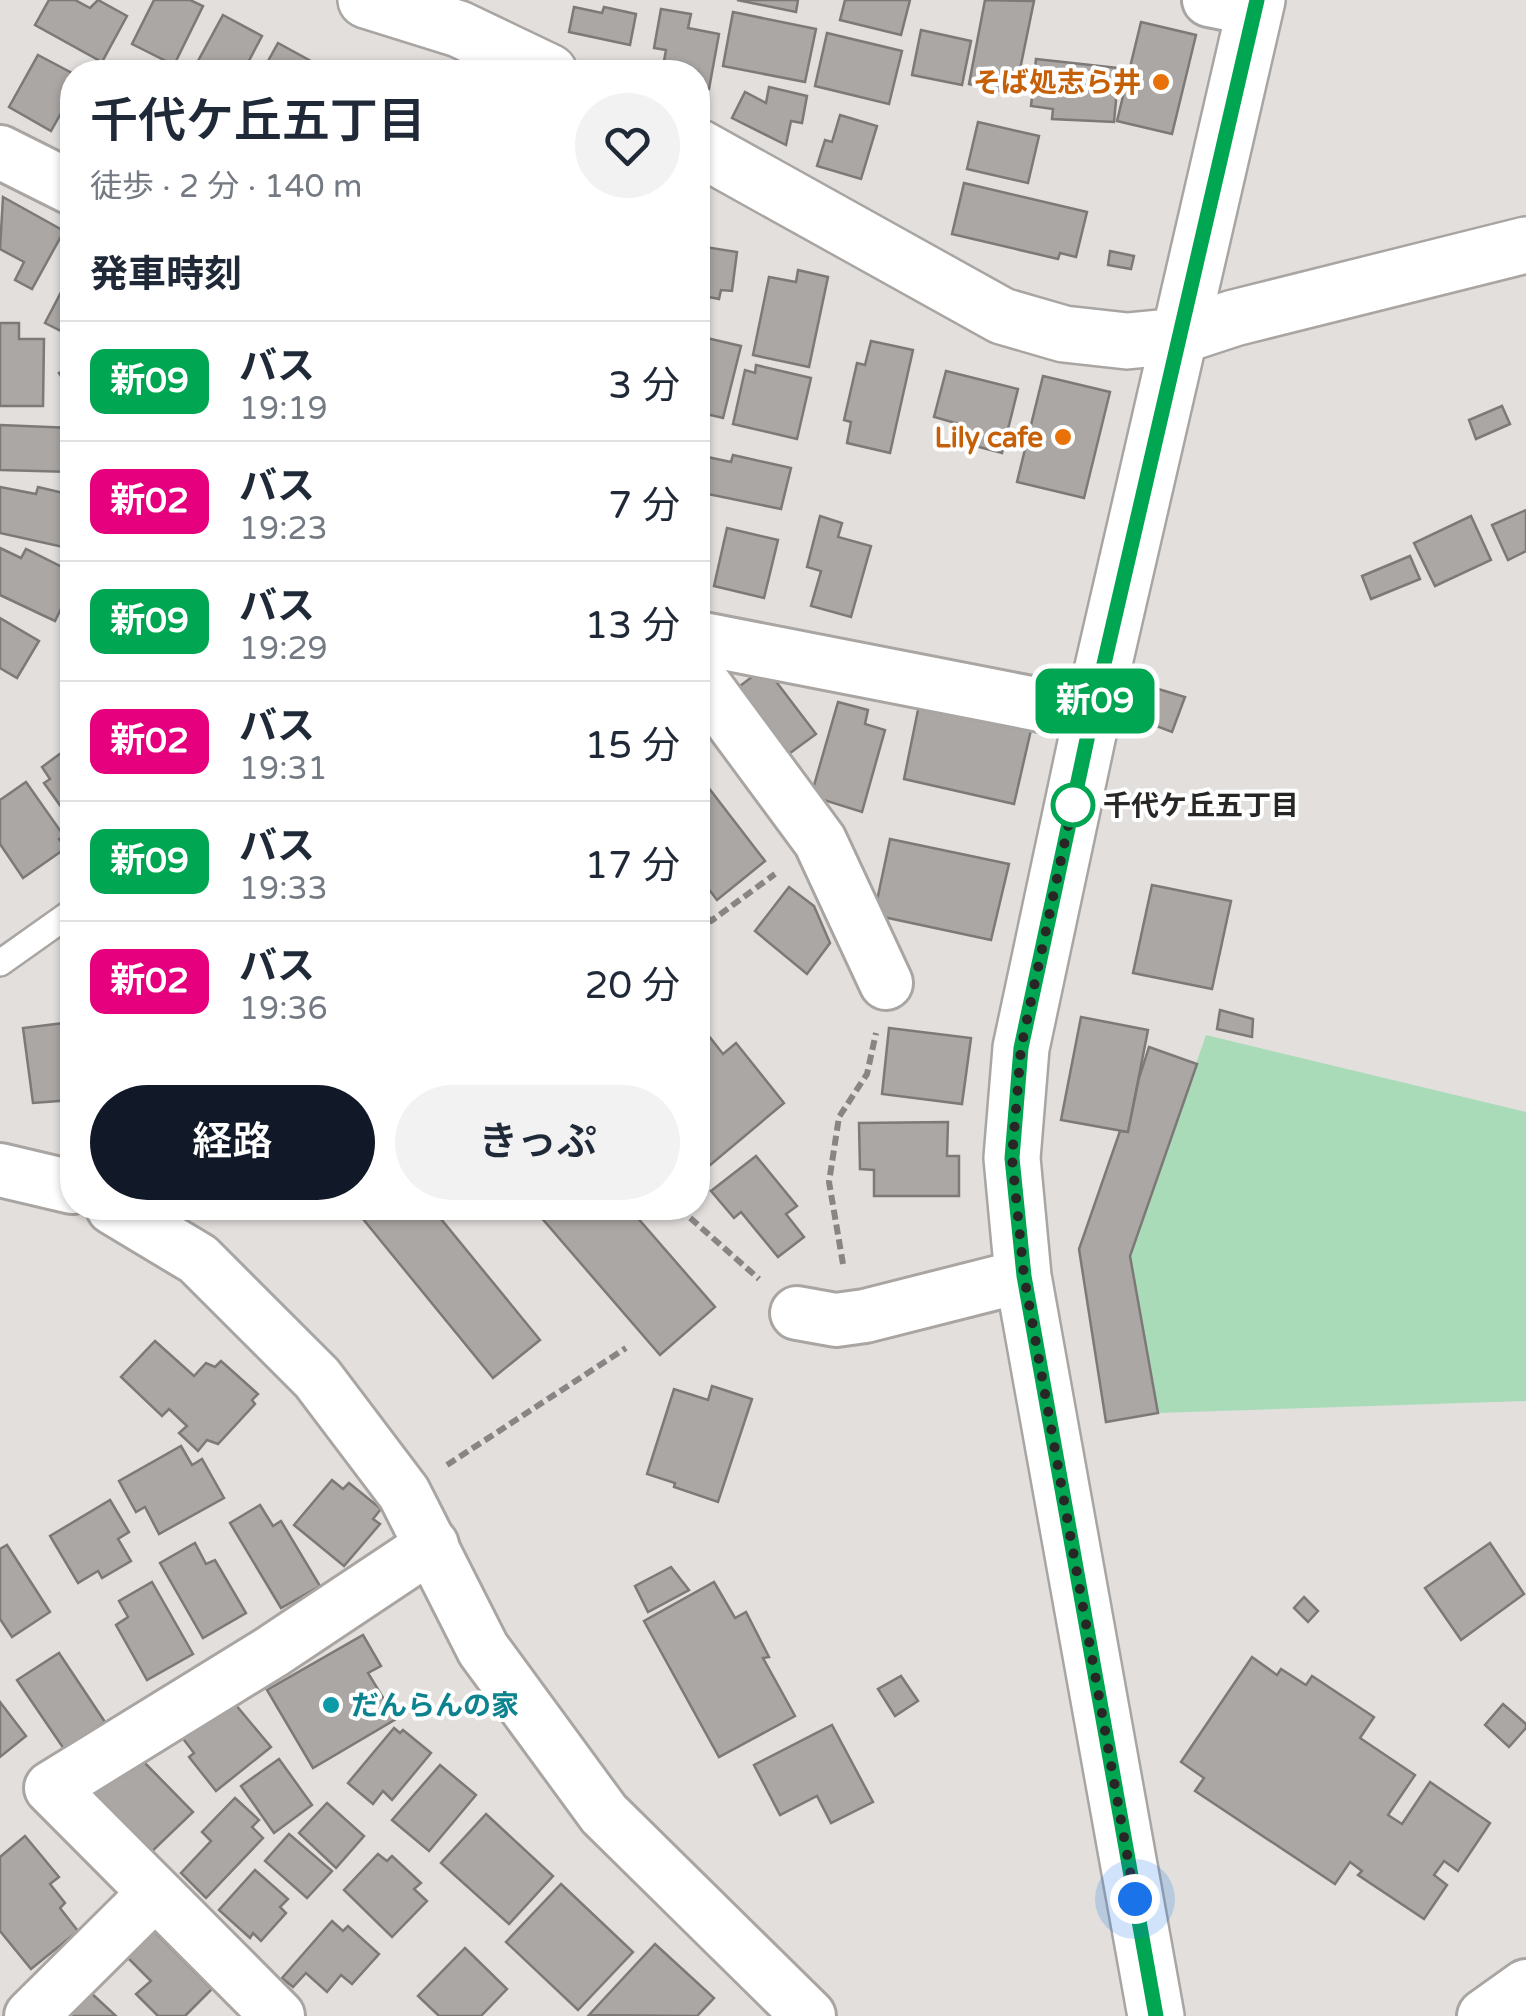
<!DOCTYPE html>
<html lang="ja">
<meta charset="utf-8">
<style>
:root{--surface:#fff;--page:#f2f2f3;--text:#1f2937;--muted:#747a83;--line:#e0e1e3;--accent:#111827}
body{margin:0;font-family:"Varela Round","Noto Sans JP",sans-serif;background:var(--page);color:var(--text);height:100vh;display:flex;flex-direction:column;font-size:38px;white-space:nowrap}
*{box-sizing:border-box;margin:0}
p{font-size:32px;color:var(--muted)}
.icon{flex:none;width:55px;height:55px;fill:none;stroke:currentColor;stroke-width:2;stroke-linecap:round;stroke-linejoin:round}
.map{position:relative;flex:1;overflow:hidden}
.panel{position:absolute;left:60px;top:60px;width:650px;height:1160px;display:flex;flex-direction:column;background:var(--surface);border-radius:40px;box-shadow:0 2px 8px #0004}
.panel>*{flex:none}
.badge{padding:0 20px;border-radius:15px;font-size:35px;line-height:65px}
.you{position:absolute;width:50px;height:50px;margin:-25px;border:8px solid #fff;border-radius:50%;background:#1a73e8;box-shadow:0 0 0 15px #1a73e833}
.map>.badge{position:absolute;translate:-50% -50%;box-shadow:0 0 0 5px #fff}
h2{padding:0 30px;font-size:38px;line-height:90px}
.round{display:grid;place-items:center;flex:none;width:105px;height:105px;border-radius:52px;background:var(--page)}
.headline{display:flex;align-items:center;justify-content:space-between;height:170px;padding:0 30px}
h1{font-size:48px;font-weight:600;line-height:75px}
.primary-button{display:flex;gap:20px;margin-top:auto;padding:20px 30px}
.primary-button a{flex:1;height:115px;border-radius:60px;background:var(--accent);color:#fff;font-size:40px;font-weight:600;line-height:115px;text-align:center}
.primary-button a+a{background:var(--page);color:var(--text)}
ul{padding:0;list-style:none}
li{display:flex;align-items:center;gap:30px;height:120px;padding:0 30px;border-top:2px solid var(--line)}
li div{flex:1}
li b{display:block;font-size:38px}
li em{font-style:normal}
li .badge{min-width:110px;font-weight:700;text-align:center}
.map>svg:first-child{display:block}
.green{fill:#a9dbb9}
.building{fill:#aaa7a5;stroke:#7c7977;stroke-width:2.5}
.lines{fill:none;stroke-linecap:round;stroke-linejoin:round}
.lane-casing{stroke:#a8a5a2;stroke-width:30}
.street-casing{stroke:#a8a5a2;stroke-width:58}
.secondary-casing{stroke:#a8a5a2;stroke-width:60}
.path{stroke:#888685;stroke-width:6;stroke-dasharray:10 5;stroke-linecap:butt}
.lane{stroke:#fff;stroke-width:25}
.street{stroke:#fff;stroke-width:52}
.secondary{stroke:#fff;stroke-width:55}
.line-casing{stroke:#fff;stroke-width:22}
.line{stroke:#00a651;stroke-width:15}
.walk{stroke:#282726;stroke-width:10;stroke-dasharray:0 18}
.food-dot{fill:#e8710a;stroke:#fff;stroke-width:4}
.stop-dot{fill:#fff;stroke:#00a651;stroke-width:5}
.culture-dot{fill:#0f9aa8;stroke:#fff;stroke-width:4}
.labels{text-anchor:middle;stroke-width:8;stroke-linejoin:round;paint-order:stroke}
.food-label{font-size:28px;font-weight:bold;fill:#c56008;stroke:#fff;text-anchor:end}
.stop-label{font-size:28px;font-weight:bold;fill:#282726;stroke:#fff;text-anchor:start}
.culture-label{font-size:28px;font-weight:bold;fill:#0d838f;stroke:#fff;text-anchor:start}
</style>
<div class="map">
<svg width="1526" height="2016" viewBox="0 0 1526 2016">
<rect width="100%" height="100%" fill="#e2dfdd"/>
<!-- green -->
<polygon class="green" points="1206,1035 1526,1112 1526,1401 1158,1413 1130,1256"/>
<!-- building -->
<g class="building">
<polygon points="49,0 75,0 90,8 98,0 127,16 102,62 35,25"/>
<polygon points="154,0 190,0 203,6 174,65 132,44"/>
<polygon points="737,0 798,0 796,12"/>
<polygon points="845,0 910,0 901,35 840,20"/>
<polygon points="985,0 1034,1 1015,94 969,84"/>
<polygon points="574,7 602,13 604,7 636,14 630,45 569,32"/>
<polygon points="661,9 691,14 688,28 719,34 709,89 698,86 698,72 662,72 666,50 654,48"/>
<polygon points="733,12 816,29 805,82 723,66"/>
<polygon points="223,15 262,36 243,72 192,72"/>
<polygon points="1141,22 1196,35 1172,134 1117,121"/>
<polygon points="921,30 971,41 962,85 912,75"/>
<polygon points="827,33 902,51 889,104 815,86"/>
<polygon points="278,43 320,66 317,72 262,72"/>
<polygon points="38,55 72,73 72,110 65,106 51,131 9,107"/>
<polygon points="1036,59 1119,68 1114,122 1052,119 1053,109 1031,106"/>
<polygon points="769,87 807,96 802,123 791,121 786,145 732,118 745,92 766,103"/>
<polygon points="840,115 877,126 861,179 817,166 825,140 832,142"/>
<polygon points="978,122 1039,136 1028,183 967,169"/>
<polygon points="964,183 1087,212 1076,257 1060,253 1058,259 952,234"/>
<polygon points="3,197 64,231 32,289 15,280 24,262 0,249"/>
<polygon points="698,236 706,238 705,247 737,252 732,291 721,290 719,299 698,295"/>
<polygon points="1110,251 1134,256 1131,269 1108,265"/>
<polygon points="798,270 828,277 809,367 753,355 769,277 796,282"/>
<polygon points="72,271 72,334 71,336 45,323"/>
<polygon points="0,323 19,323 19,339 44,339 43,406 0,406"/>
<polygon points="698,336 741,346 723,418 698,412"/>
<polygon points="871,341 913,350 890,453 847,443 851,422 844,420 857,363 865,365"/>
<polygon points="72,364 72,393 59,373"/>
<polygon points="756,365 811,378 797,439 733,424 745,370 755,373"/>
<polygon points="946,371 1018,389 1002,453 956,441 959,424 934,417"/>
<polygon points="1043,376 1110,392 1084,498 1017,482"/>
<polygon points="1502,406 1510,424 1476,439 1469,420"/>
<polygon points="0,425 72,428 72,472 0,470"/>
<polygon points="698,455 731,462 733,455 791,468 781,509 698,492"/>
<polygon points="0,487 36,494 38,487 72,495 72,549 0,533"/>
<polygon points="1526,510 1526,551 1508,560 1492,525"/>
<polygon points="820,516 842,523 838,537 871,546 851,617 811,606 821,571 807,567"/>
<polygon points="1471,516 1491,560 1435,586 1414,543"/>
<polygon points="727,528 778,540 764,598 714,586"/>
<polygon points="0,548 21,558 26,549 72,572 72,586 55,621 0,595"/>
<polygon points="1410,556 1420,579 1371,599 1362,576"/>
<polygon points="0,618 39,641 17,678 0,668"/>
<polygon points="765,667 816,734 782,759 732,692"/>
<polygon points="1155,688 1185,697 1172,732 1143,721"/>
<polygon points="838,702 868,710 865,724 885,730 862,812 811,796"/>
<polygon points="919,705 1031,730 1014,804 904,779"/>
<polygon points="72,745 72,822 44,783 50,779 42,767"/>
<polygon points="698,774 765,861 717,900 698,875"/>
<polygon points="26,782 64,836 59,839 66,848 23,878 0,844 0,800"/>
<polygon points="890,839 1009,864 991,940 874,915"/>
<polygon points="1152,885 1231,901 1212,989 1133,973"/>
<polygon points="789,887 814,906 830,943 807,974 755,931"/>
<polygon points="1220,1010 1253,1019 1252,1037 1217,1029"/>
<polygon points="1081,1017 1148,1030 1128,1132 1061,1120"/>
<polygon points="72,1022 72,1100 33,1103 23,1028"/>
<polygon points="701,1026 723,1054 736,1043 784,1103 709,1166 698,1151 698,1029"/>
<polygon points="889,1028 971,1038 962,1104 882,1094"/>
<polygon points="1149,1047 1197,1064 1130,1256 1158,1413 1106,1422 1079,1249 1120,1131 1128,1132 1139,1078"/>
<polygon points="948,1122 947,1156 959,1156 959,1196 874,1196 874,1170 860,1169 859,1123"/>
<polygon points="756,1156 797,1206 786,1214 804,1237 778,1257 741,1212 734,1218 711,1191"/>
<polygon points="354,1208 432,1208 540,1340 493,1378"/>
<polygon points="533,1208 629,1208 715,1307 660,1355"/>
<polygon points="155,1341 194,1376 206,1363 215,1367 221,1361 258,1394 252,1400 255,1404 218,1444 207,1440 198,1451 179,1433 187,1426 169,1409 162,1416 121,1377"/>
<polygon points="712,1386 752,1399 718,1502 674,1487 675,1483 647,1474 674,1389 708,1400"/>
<polygon points="181,1446 192,1465 202,1459 224,1498 159,1534 145,1507 136,1512 119,1481"/>
<polygon points="332,1480 343,1489 349,1483 381,1509 373,1519 380,1524 344,1566 294,1525"/>
<polygon points="110,1500 129,1532 118,1539 131,1561 102,1578 98,1571 78,1583 50,1536"/>
<polygon points="260,1505 273,1526 281,1521 320,1586 281,1608 230,1523"/>
<polygon points="195,1543 206,1564 215,1560 246,1613 203,1638 160,1563"/>
<polygon points="1490,1543 1524,1594 1461,1640 1425,1588"/>
<polygon points="7,1545 50,1612 12,1637 0,1619 0,1549"/>
<polygon points="671,1567 689,1590 648,1612 635,1586"/>
<polygon points="152,1582 193,1654 147,1680 116,1625 128,1617 119,1601"/>
<polygon points="714,1582 735,1618 746,1612 769,1657 763,1658 795,1716 719,1757 644,1621"/>
<polygon points="1304,1597 1318,1611 1308,1622 1294,1608"/>
<polygon points="363,1635 381,1666 368,1673 396,1719 313,1768 267,1690"/>
<polygon points="59,1653 105,1722 64,1749 17,1680"/>
<polygon points="1252,1657 1277,1675 1281,1669 1306,1685 1312,1676 1374,1717 1360,1738 1415,1775 1388,1815 1402,1824 1430,1782 1490,1823 1458,1871 1444,1861 1434,1875 1447,1885 1424,1919 1358,1875 1362,1871 1350,1862 1335,1884 1195,1791 1204,1778 1181,1762"/>
<polygon points="901,1676 918,1701 895,1716 878,1689"/>
<polygon points="230,1698 271,1747 216,1791 189,1757 194,1753 181,1736"/>
<polygon points="0,1702 26,1736 0,1757"/>
<polygon points="1503,1704 1526,1724 1526,1728 1509,1747 1485,1725"/>
<polygon points="832,1725 873,1802 831,1823 817,1796 780,1815 754,1765"/>
<polygon points="394,1728 400,1733 403,1730 431,1753 392,1800 383,1791 373,1804 348,1783"/>
<polygon points="136,1754 193,1812 145,1858 89,1800"/>
<polygon points="279,1759 312,1805 274,1833 241,1786"/>
<polygon points="440,1765 476,1795 429,1851 392,1820"/>
<polygon points="235,1798 259,1820 252,1827 263,1838 206,1898 181,1873 211,1841 202,1832"/>
<polygon points="327,1803 364,1836 336,1868 299,1833"/>
<polygon points="486,1814 553,1876 509,1924 441,1863"/>
<polygon points="289,1834 332,1871 307,1898 265,1861"/>
<polygon points="25,1836 59,1877 50,1884 65,1903 60,1908 78,1931 31,1969 0,1931 0,1857"/>
<polygon points="378,1854 387,1861 392,1856 421,1883 414,1889 427,1901 392,1937 344,1890"/>
<polygon points="255,1870 288,1899 280,1907 286,1913 261,1941 253,1933 250,1938 219,1910"/>
<polygon points="561,1884 633,1952 578,2010 506,1942"/>
<polygon points="332,1921 343,1931 348,1926 379,1954 352,1984 341,1975 327,1992 306,1973 293,1987 282,1978"/>
<polygon points="153,1930 212,1989 185,2016 158,2016 136,1994 151,1981 126,1956"/>
<polygon points="655,1944 714,1998 697,2016 589,2015"/>
<polygon points="465,1948 507,1989 481,2016 439,2016 418,1996"/>
<polygon points="90,1992 116,2016 66,2016"/>
</g>
<g class="lines">
<defs>
<polyline id="lane" points="0,963 72,912"/>
<g id="street">
<polyline points="1209,0 1254,9"/>
<polyline points="0,152 72,188"/>
<polyline points="698,638 1092,715"/>
<polyline points="698,666 701,680 820,841 886,983"/>
<polyline points="0,1170 72,1187"/>
<polyline points="113,1208 198,1259 317,1378 404,1493 483,1649 604,1814 809,2016"/>
<polyline points="797,1313 836,1320 865,1316 1023,1276"/>
<polyline points="31,2016 155,1893"/>
<polyline points="278,2016 51,1788 273,1651 432,1545"/>
<polyline points="1484,2016 1526,1986"/>
</g>
<g id="secondary">
<polyline points="366,0 459,29 549,72"/>
<polyline points="698,147 1002,316 1064,334 1127,341 1179,336 1234,318 1526,245"/>
<polyline points="1156,2016 1023,1276 1012,1158 1021,1048 1092,715 1257,0"/>
</g>
</defs>
<!-- lane casing -->
<use href="#lane" class="lane-casing"/>
<!-- street casing -->
<use href="#street" class="street-casing"/>
<!-- secondary casing -->
<use href="#secondary" class="secondary-casing"/>
<!-- path -->
<g class="path">
<polyline points="698,907 711,921 775,874"/>
<polyline points="679,1208 759,1279"/>
<polyline points="843,1264 829,1182 839,1117 867,1074 876,1033"/>
<polyline points="447,1465 626,1348"/>
</g>
<!-- lane -->
<use href="#lane" class="lane"/>
<!-- street -->
<use href="#street" class="street"/>
<!-- secondary -->
<use href="#secondary" class="secondary"/>
</g>
<g class="lines">
<defs>
<polyline id="line" points="1156,2016 1024,1276 1012,1158 1021,1048 1092,716 1257,0"/>
</defs>
<!-- line casing -->
<use href="#line" class="line-casing"/>
<!-- line -->
<use href="#line" class="line"/>
<!-- walk -->
<polyline class="walk" points="1073,805 1076,789 1021,1048 1012,1158 1024,1276 1135,1899"/>
</g>
<!-- markers -->
<g class="food-dot">
<circle cx="1161" cy="82" r="10"/>
<circle cx="1063" cy="437" r="10"/>
</g>
<circle class="stop-dot" cx="1073" cy="805" r="20"/>
<circle class="culture-dot" cx="331" cy="1705" r="10"/>
<g class="labels">
<!-- food labels -->
<g class="food-label">
<text x="1141" y="92">そば処志ら井</text>
<text x="1043" y="447">Lily cafe</text>
</g>
<!-- stop labels -->
<g class="stop-label">
<text x="1103" y="815">千代ケ丘五丁目</text>
</g>
<!-- culture labels -->
<g class="culture-label">
<text x="351" y="1715">だんらんの家</text>
</g>
</g>
</svg>
<div class="you" style="left:1135px;top:1899px"></div>
<b class="badge" style="left:1095px;top:701px;background:#00a651;color:#fff">新09</b>
<section class="panel">
<div class="headline"><div><h1>千代ケ丘五丁目</h1><p>徒歩 · 2 分 · 140 m</p></div><a class="round"><svg class="icon" aria-label="heart" viewBox="0 0 24 24"><path d="M12 20l-8-8c-3-5 5-10 8-4 3-6 11-1 8 4z"/></svg></a></div>
<h2>発車時刻</h2>
<ul>
<li><span class="badge" style="background:#00a651;color:#fff">新09</span><div><b>バス</b><p>19:19</p></div><em>3 分</em></li>
<li><span class="badge" style="background:#e6007e;color:#fff">新02</span><div><b>バス</b><p>19:23</p></div><em>7 分</em></li>
<li><span class="badge" style="background:#00a651;color:#fff">新09</span><div><b>バス</b><p>19:29</p></div><em>13 分</em></li>
<li><span class="badge" style="background:#e6007e;color:#fff">新02</span><div><b>バス</b><p>19:31</p></div><em>15 分</em></li>
<li><span class="badge" style="background:#00a651;color:#fff">新09</span><div><b>バス</b><p>19:33</p></div><em>17 分</em></li>
<li><span class="badge" style="background:#e6007e;color:#fff">新02</span><div><b>バス</b><p>19:36</p></div><em>20 分</em></li>
</ul>
<div class="primary-button"><a>経路</a><a>きっぷ</a></div>
</section>
</div>
